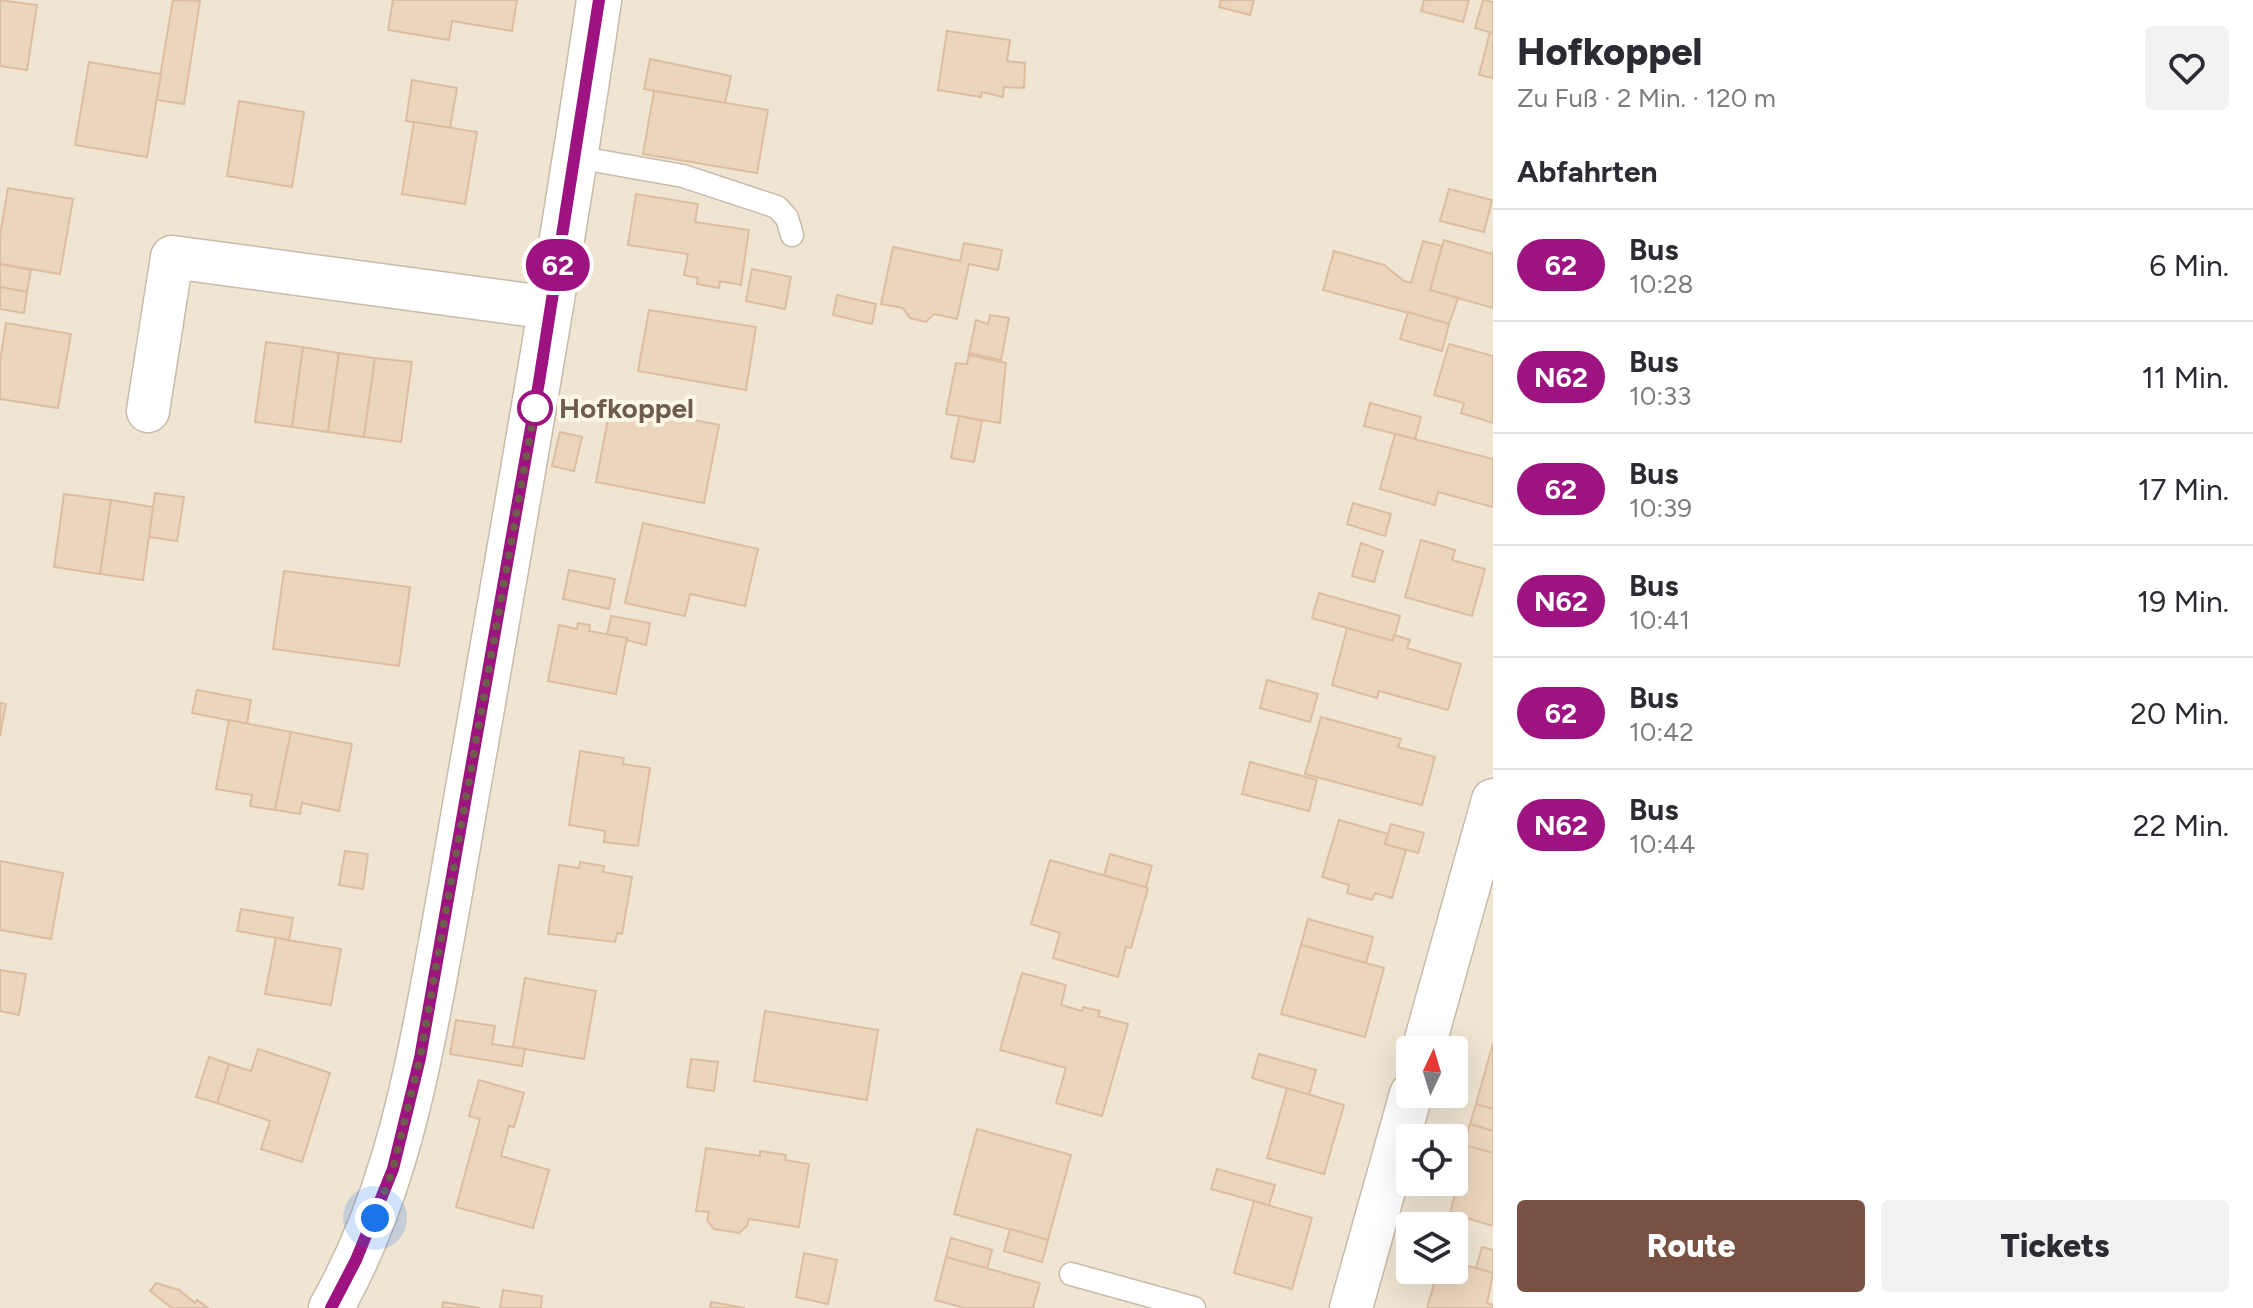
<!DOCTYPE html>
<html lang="de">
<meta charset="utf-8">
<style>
:root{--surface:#fff;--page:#f2f2f3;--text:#2b2b33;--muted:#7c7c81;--line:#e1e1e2;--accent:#785142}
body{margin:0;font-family:Figtree,sans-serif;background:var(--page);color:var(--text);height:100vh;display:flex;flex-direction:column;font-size:30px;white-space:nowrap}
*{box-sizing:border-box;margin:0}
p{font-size:26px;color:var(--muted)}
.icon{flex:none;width:44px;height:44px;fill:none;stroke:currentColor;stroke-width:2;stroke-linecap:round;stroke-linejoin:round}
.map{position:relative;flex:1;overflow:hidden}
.sheet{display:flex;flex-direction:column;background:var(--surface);width:760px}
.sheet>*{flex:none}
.badge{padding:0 16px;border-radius:26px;font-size:28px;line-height:52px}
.needle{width:52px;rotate:4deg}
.buttons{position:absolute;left:1396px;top:1036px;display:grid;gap:16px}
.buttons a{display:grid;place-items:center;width:72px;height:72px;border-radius:8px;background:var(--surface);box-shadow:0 8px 32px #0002;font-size:40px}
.you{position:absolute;width:40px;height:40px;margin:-20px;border:6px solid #fff;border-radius:50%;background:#1a73e8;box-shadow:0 0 0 12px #1a73e833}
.map>.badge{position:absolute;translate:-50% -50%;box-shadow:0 0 0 4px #fff}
h2{padding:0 24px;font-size:30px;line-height:72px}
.round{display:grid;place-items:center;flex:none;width:84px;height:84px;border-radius:8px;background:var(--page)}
.headline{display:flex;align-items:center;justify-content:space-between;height:136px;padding:0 24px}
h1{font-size:38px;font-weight:800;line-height:60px}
.cta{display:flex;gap:16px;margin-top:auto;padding:16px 24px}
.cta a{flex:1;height:92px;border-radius:8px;background:var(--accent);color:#fff;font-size:32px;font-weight:800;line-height:92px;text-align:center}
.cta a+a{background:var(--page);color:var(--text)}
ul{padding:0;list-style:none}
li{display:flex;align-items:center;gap:24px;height:112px;padding:0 24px;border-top:2px solid var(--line)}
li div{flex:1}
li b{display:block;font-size:30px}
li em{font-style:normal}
li .badge{min-width:88px;font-weight:700;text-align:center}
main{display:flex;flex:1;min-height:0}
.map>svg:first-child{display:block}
.residential{fill:#f0e5d2;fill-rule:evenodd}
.building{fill:#ecd5bd;stroke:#ddbd9f;stroke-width:2}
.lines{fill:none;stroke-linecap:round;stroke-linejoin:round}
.service-casing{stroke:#c8bbab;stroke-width:25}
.minor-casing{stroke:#c8bbab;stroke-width:45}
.tertiary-casing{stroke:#c8bbab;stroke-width:47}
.service{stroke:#fff;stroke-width:22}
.minor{stroke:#fff;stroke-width:42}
.tertiary{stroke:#fff;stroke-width:44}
.line-casing{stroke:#fff;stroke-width:18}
.line{stroke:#9d1380;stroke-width:12}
.walk{stroke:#6e5c4c;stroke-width:8;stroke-dasharray:0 14.4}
.stop-dot{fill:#fff;stroke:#9d1380;stroke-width:4}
.labels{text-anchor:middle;stroke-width:8;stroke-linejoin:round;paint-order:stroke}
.stop-label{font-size:28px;font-weight:bold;fill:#6e5c4c;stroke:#fdf7e8;text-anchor:start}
</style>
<main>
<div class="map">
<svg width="1493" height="1308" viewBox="0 0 1493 1308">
<rect width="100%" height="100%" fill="#f9f3e3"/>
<!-- residential -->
<path class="residential" d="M0 0H1493V1308H0ZM1410 1050H1454V1094H1410ZM1410 1138H1454V1182H1410ZM1410 1226H1454V1270H1410Z"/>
<!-- building -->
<g class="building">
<polygon points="0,0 37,5 27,70 0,66"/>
<polygon points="173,0 200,1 184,104 156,100"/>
<polygon points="393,0 517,0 512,31 452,21 449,40 388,30"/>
<polygon points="1221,0 1254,0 1250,15 1219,7"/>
<polygon points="1424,0 1469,0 1463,22 1421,11"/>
<polygon points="1483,0 1493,2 1493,33 1475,28"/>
<polygon points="947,31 1010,40 1007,61 1025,63 1024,88 1004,87 1003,97 982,92 981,97 938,90"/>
<polygon points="1490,32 1493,33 1493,78 1479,75"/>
<polygon points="650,59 731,76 725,103 644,89"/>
<polygon points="89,62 161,74 147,157 75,145"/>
<polygon points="412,80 457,88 450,128 406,121"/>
<polygon points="654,91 768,110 757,173 643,154"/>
<polygon points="239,101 304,112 292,187 227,176"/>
<polygon points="414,122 477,132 465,204 402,194"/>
<polygon points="8,188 73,199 60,274 0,264 0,235"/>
<polygon points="1449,189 1492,200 1484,232 1440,221"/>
<polygon points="636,194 698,204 695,222 749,230 741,285 720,281 719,288 697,284 698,278 684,275 688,254 628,245"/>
<polygon points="1444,240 1492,254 1493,251 1493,308 1430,290"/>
<polygon points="1423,241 1442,246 1430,290 1458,298 1449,324 1323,290 1334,251 1384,265 1404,281 1411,283"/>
<polygon points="964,243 1002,250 998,270 969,264 957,319 934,314 926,322 910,318 903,308 881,304 893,247 960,261"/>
<polygon points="0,264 31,270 27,292 0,287"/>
<polygon points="752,269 791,277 785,309 746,301"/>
<polygon points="0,287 27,292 24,313 0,309"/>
<polygon points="837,295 876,304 872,324 833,315"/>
<polygon points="649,310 756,327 746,390 638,371"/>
<polygon points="1408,312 1449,324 1442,351 1400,339"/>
<polygon points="990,315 1009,318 1001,360 969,353 976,320 988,324"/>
<polygon points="6,323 71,334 58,408 0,399 0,361"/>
<polygon points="266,342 303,347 292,427 255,422"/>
<polygon points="1449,344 1493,356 1493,423 1461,413 1464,403 1434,395"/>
<polygon points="303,347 339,353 328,432 292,427"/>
<polygon points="339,353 375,358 364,437 328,432"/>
<polygon points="969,355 1006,363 1000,423 946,414 956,363 967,364"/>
<polygon points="375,358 412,362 401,442 364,437"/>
<polygon points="611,403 719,425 704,503 596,482"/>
<polygon points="1370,403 1421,417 1415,439 1364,426"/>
<polygon points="959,416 982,421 974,462 951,458"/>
<polygon points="560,432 582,437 574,471 552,466"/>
<polygon points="1395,434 1493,459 1493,507 1438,492 1435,505 1380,489"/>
<polygon points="155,493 184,497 177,541 149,537"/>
<polygon points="64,494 111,500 100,574 54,567"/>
<polygon points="111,500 153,507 143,580 100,574"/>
<polygon points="1353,503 1391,514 1385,536 1347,524"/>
<polygon points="643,523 758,549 745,606 690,594 685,616 625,603"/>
<polygon points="1421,540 1455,550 1452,560 1485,569 1472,616 1405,597"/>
<polygon points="1361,543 1383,551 1374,582 1352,576"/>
<polygon points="569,570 615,579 609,609 563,599"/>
<polygon points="284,571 410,587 399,666 273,649"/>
<polygon points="1319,593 1400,616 1393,641 1312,618"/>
<polygon points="611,616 650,623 646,645 607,635"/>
<polygon points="578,623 590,625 589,631 627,638 616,694 548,681 559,625 577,629"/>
<polygon points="1347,628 1393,641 1394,635 1410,640 1407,648 1461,664 1448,710 1379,691 1377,698 1332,685"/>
<polygon points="1267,680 1318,694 1310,722 1260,708"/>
<polygon points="197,690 251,700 247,724 192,713"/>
<polygon points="0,703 6,704 0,736"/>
<polygon points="1321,717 1401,739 1398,747 1435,757 1422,805 1305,774"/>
<polygon points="229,720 291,732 275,810 250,806 252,795 216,789"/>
<polygon points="291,732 352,744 339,811 302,803 300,814 275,810"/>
<polygon points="580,751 624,758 623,764 650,768 638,846 604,842 605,831 569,825"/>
<polygon points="1250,762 1317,780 1309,811 1242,794"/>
<polygon points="1339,820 1388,834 1385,844 1406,850 1392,898 1375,893 1372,900 1347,893 1349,885 1322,877"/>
<polygon points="1391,824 1424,833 1418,853 1385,844"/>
<polygon points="345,851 368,854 363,889 339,885"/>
<polygon points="1110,854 1152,866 1146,887 1104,876"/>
<polygon points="1050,860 1148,888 1131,948 1126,947 1118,977 1053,958 1060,933 1031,924"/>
<polygon points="0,861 63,873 51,939 0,930"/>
<polygon points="580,862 604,866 603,872 632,877 622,934 617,933 615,942 548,934 559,865 579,868"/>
<polygon points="241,909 293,918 289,940 237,931"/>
<polygon points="1308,919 1373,937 1366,963 1301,945"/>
<polygon points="276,938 341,949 331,1005 265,994"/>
<polygon points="1301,945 1384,968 1365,1037 1281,1014"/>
<polygon points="0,970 26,974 19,1015 0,1011"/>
<polygon points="1022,973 1066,985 1061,1005 1082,1011 1083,1007 1100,1011 1098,1016 1128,1024 1102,1116 1056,1103 1066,1068 1000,1050"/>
<polygon points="525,978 596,991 584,1059 513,1047"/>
<polygon points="765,1011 878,1030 867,1100 754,1081"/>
<polygon points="456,1020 495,1026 492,1044 525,1049 522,1066 450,1054"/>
<polygon points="1493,1043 1493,1109 1476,1104"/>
<polygon points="258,1049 330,1073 302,1162 261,1149 270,1121 217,1103 229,1064 251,1071"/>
<polygon points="1259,1054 1316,1070 1309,1095 1252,1078"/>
<polygon points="209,1057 229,1064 217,1103 196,1097"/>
<polygon points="691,1059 718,1062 714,1091 687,1087"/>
<polygon points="479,1080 524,1093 514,1127 509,1126 501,1156 549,1170 533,1228 456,1207 480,1119 469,1116"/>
<polygon points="1287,1088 1344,1105 1324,1174 1267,1158"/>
<polygon points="1476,1104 1493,1109 1493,1131 1470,1124"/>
<polygon points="1470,1124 1493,1131 1493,1153 1464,1145"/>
<polygon points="977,1129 1071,1155 1048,1240 954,1214"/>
<polygon points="1468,1146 1493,1153 1493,1226 1450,1213"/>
<polygon points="706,1148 760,1156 760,1151 786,1155 785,1160 809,1164 799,1227 749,1219 747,1226 739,1233 714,1229 707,1220 709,1212 696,1211"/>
<polygon points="1217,1169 1275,1185 1269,1205 1211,1189"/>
<polygon points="1254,1201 1312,1218 1292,1289 1234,1273"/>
<polygon points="1010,1229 1048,1240 1042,1262 1004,1251"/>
<polygon points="951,1238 992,1250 987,1269 946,1257"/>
<polygon points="1482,1247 1493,1250 1493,1273 1476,1268"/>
<polygon points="804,1253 837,1260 828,1304 796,1297"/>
<polygon points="946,1257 1040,1283 1033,1308 965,1308 935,1300"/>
<polygon points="1454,1262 1493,1273 1487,1303 1493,1305 1493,1308 1427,1308 1438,1270 1454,1270"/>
<polygon points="156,1283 179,1290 195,1303 197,1300 208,1308 172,1308 150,1291"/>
<polygon points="503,1290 542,1296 541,1308 500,1308"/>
<polygon points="443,1302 480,1308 442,1308"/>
<polygon points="711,1302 745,1308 710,1308"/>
</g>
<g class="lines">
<defs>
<g id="service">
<polyline points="576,157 683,176 777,207 787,218 792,235"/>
<polyline points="1071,1274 1194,1308"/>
</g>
<g id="minor">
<polyline points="148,411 172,257 551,308"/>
<polyline points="1423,1050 1493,800"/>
<polyline points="1351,1308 1411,1094"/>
</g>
<path id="tertiary" d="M331 1308C385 1213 410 1109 430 1002 447 914 461 826 477 737 519 492 563 247 599 0"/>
</defs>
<!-- service casing -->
<use href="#service" class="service-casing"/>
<!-- minor casing -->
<use href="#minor" class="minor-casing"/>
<!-- tertiary casing -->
<use href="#tertiary" class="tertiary-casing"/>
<!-- service -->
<use href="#service" class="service"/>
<!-- minor -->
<use href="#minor" class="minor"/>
<!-- tertiary -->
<use href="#tertiary" class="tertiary"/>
</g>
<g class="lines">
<defs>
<polyline id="line" points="331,1308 356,1260 393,1169 420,1058 539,382 599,0"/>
</defs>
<!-- line casing -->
<use href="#line" class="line-casing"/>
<!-- line -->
<use href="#line" class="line"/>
<!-- walk -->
<polyline class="walk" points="375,1218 393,1169 420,1058 535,408"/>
</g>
<!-- markers -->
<circle class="stop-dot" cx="535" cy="408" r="16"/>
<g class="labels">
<!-- stop labels -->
<g class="stop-label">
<text x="559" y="418">Hofkoppel</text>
</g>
</g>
</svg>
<div class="buttons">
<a><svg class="needle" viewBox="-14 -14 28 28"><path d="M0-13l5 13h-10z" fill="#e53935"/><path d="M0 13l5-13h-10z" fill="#7c7c81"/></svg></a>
<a><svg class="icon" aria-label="locate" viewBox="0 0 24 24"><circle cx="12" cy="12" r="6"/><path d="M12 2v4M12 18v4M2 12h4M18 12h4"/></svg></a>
<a><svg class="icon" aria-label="layers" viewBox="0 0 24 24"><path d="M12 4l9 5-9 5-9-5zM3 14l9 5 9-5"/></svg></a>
</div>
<div class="you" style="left:375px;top:1218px"></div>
<b class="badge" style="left:558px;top:265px;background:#9d1380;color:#fff">62</b>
</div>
<section class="sheet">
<div class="headline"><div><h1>Hofkoppel</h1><p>Zu Fuß · 2 Min. · 120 m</p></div><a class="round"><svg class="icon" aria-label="heart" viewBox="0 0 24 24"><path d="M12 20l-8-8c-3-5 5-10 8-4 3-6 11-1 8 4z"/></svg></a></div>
<h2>Abfahrten</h2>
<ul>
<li><span class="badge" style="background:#9d1380;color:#fff">62</span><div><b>Bus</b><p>10:28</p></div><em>6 Min.</em></li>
<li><span class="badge" style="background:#9d1380;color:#fff">N62</span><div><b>Bus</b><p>10:33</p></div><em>11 Min.</em></li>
<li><span class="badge" style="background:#9d1380;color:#fff">62</span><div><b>Bus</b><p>10:39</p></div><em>17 Min.</em></li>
<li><span class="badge" style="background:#9d1380;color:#fff">N62</span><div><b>Bus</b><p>10:41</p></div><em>19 Min.</em></li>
<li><span class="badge" style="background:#9d1380;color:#fff">62</span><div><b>Bus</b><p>10:42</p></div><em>20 Min.</em></li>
<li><span class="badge" style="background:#9d1380;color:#fff">N62</span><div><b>Bus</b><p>10:44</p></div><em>22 Min.</em></li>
</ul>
<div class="cta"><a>Route</a><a>Tickets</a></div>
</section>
</main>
